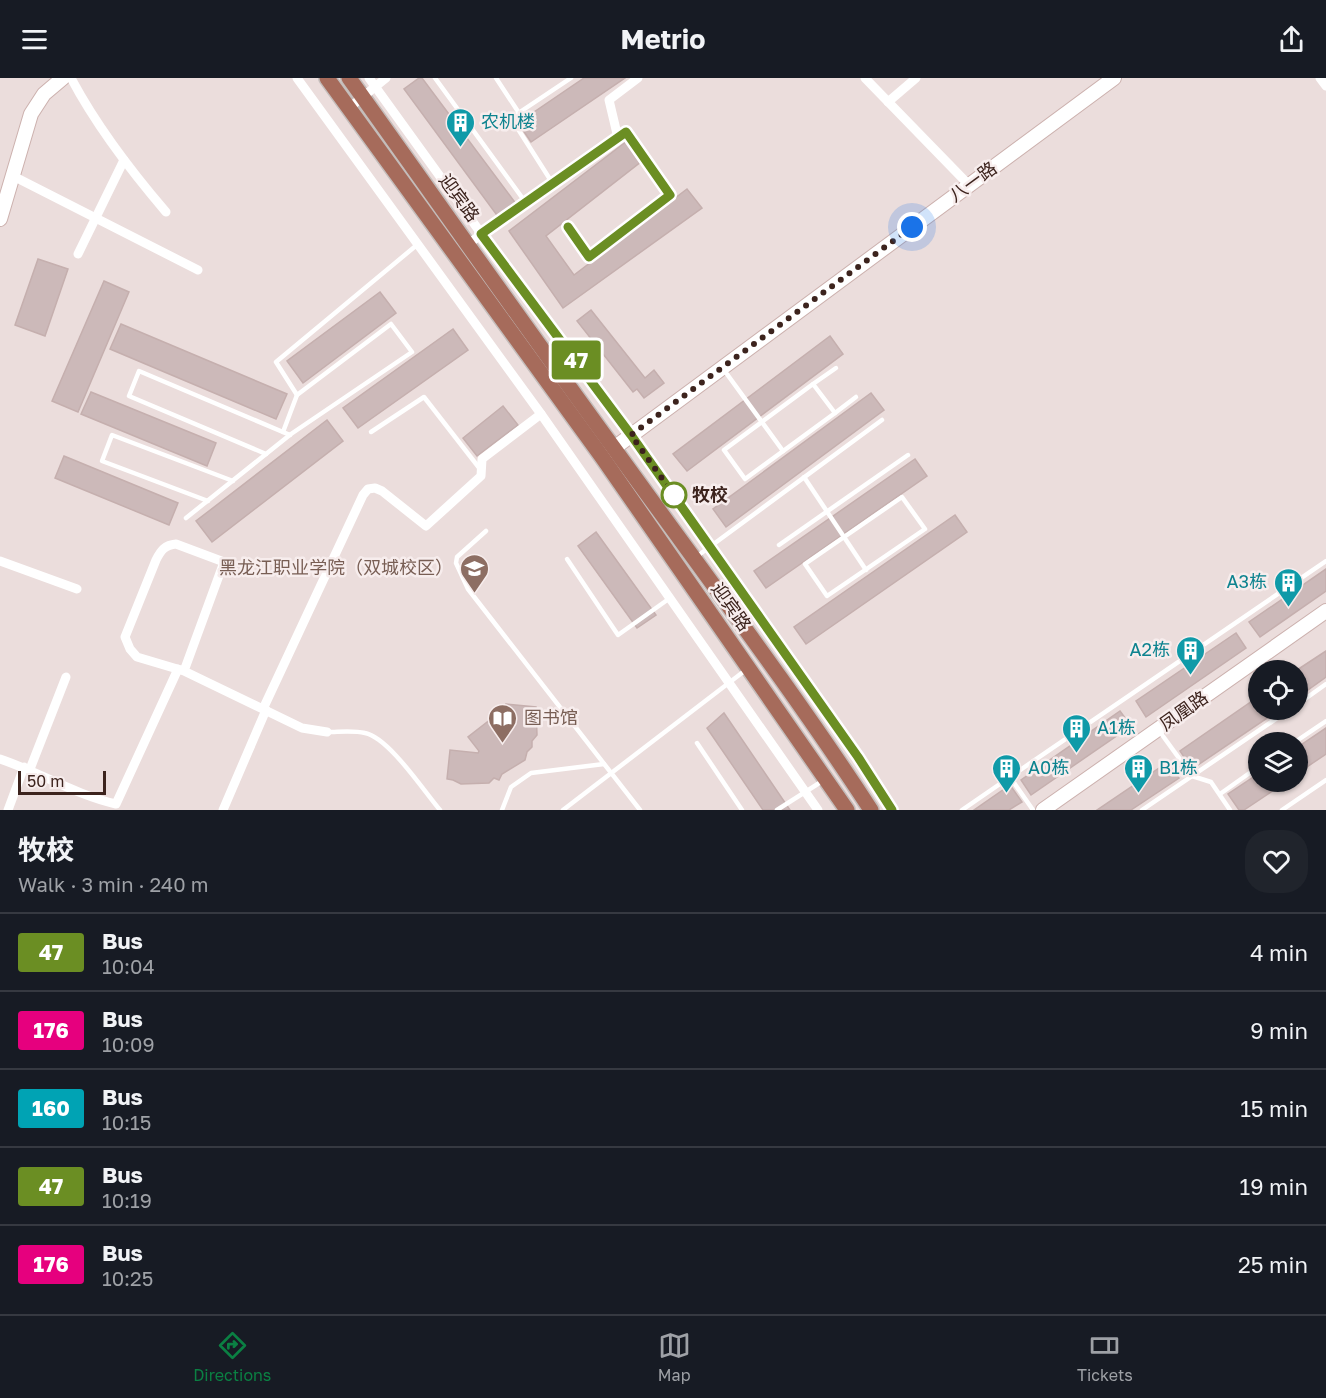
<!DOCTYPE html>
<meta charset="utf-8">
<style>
:root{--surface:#171b24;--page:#20242c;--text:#f1f3f6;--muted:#9ea1a6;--line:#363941;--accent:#0b8043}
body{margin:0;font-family:"Golos Text","Noto Sans SC",sans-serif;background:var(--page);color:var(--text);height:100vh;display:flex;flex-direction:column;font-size:22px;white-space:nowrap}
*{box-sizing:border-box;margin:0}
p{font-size:20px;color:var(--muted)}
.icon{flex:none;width:33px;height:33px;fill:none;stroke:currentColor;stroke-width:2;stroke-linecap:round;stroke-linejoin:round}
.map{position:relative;height:732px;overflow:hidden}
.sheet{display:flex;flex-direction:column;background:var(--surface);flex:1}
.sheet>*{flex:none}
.badge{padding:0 12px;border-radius:4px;font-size:21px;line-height:39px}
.controls{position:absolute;left:1248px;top:582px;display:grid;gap:12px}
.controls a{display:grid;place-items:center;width:60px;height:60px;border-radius:50%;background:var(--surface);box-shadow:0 2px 4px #0004;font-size:30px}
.scale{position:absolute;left:18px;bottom:15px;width:88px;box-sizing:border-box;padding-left:6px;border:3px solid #3c231d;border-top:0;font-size:16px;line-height:21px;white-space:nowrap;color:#3c231d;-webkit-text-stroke:4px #f7eded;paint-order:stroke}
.you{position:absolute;width:30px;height:30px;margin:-15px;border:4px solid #fff;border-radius:50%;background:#1a73e8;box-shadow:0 0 0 9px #1a73e833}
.map>.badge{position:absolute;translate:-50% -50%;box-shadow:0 0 0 3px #fff}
.round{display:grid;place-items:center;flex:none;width:63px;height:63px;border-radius:24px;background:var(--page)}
.head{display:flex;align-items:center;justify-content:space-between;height:102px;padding:0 18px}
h1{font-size:28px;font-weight:700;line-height:45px}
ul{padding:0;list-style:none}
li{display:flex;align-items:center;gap:18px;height:78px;padding:0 18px;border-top:2px solid var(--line)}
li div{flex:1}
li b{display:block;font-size:22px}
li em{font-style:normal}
li .badge{min-width:66px;font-weight:700;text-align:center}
header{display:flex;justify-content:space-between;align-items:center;height:78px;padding:0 18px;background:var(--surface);font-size:27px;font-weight:700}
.menu{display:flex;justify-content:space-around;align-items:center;height:84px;border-top:2px solid var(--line);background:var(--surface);font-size:16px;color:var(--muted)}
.menu a{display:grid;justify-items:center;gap:3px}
.menu .active{color:var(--accent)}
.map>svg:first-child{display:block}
.building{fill:#ccb9b9;stroke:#c5afae;stroke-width:1.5}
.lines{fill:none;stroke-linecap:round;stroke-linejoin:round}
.secondary-casing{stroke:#ccb1ae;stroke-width:16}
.primary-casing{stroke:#c4bdbb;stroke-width:18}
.lane{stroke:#fff;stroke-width:4.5}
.street{stroke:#fff;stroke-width:9}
.secondary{stroke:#fff;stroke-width:14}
.primary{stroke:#a66b5b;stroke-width:15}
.line-casing{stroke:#fff;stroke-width:14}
.line{stroke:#6b8e23;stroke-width:9}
.walk{stroke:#3c231d;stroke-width:6;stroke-dasharray:0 10.8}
.stop-dot{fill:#fff;stroke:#6b8e23;stroke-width:3}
.labels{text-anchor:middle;stroke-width:5;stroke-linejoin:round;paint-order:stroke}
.culture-label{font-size:18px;fill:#0d838f;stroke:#f7eded;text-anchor:start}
.street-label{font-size:18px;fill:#3c231d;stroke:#f7eded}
.stop-label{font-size:18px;font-weight:bold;fill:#3c231d;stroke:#f7eded;text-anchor:start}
.education-label{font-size:18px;fill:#785e54;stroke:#f7eded;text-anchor:end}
</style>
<header><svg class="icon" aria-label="menu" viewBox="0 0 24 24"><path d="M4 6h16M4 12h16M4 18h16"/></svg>Metrio<svg class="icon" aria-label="share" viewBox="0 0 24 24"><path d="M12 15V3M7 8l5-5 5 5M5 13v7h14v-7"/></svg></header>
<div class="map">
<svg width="1326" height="732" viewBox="0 0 1326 732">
<rect width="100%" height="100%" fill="#ebdddc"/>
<!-- building -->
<g class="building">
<polygon points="419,0 422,0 517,127 499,140 404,11"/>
<polygon points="584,0 625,0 531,64 518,45"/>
<polygon points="627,63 642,83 546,158 574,197 687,111 702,130 563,230 509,153"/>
<polygon points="38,181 68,191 45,258 15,247"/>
<polygon points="104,203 129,214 78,334 52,323"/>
<polygon points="380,214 396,235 303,305 287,283"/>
<polygon points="591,232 645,300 654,292 664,305 644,320 637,311 633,314 577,243"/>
<polygon points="121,246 287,316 276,341 110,271"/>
<polygon points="453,251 468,272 358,350 343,330"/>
<polygon points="830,258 843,276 687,393 673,376"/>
<polygon points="91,314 216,365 207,388 81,336"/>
<polygon points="871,315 884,332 726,449 713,431"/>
<polygon points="503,328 518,347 477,378 463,360"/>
<polygon points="327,342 343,363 212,464 196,443"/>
<polygon points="64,378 178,425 169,447 55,400"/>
<polygon points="915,381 927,398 766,510 754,493"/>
<polygon points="955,437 967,454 806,566 794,549"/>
<polygon points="596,454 656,537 637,550 578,468"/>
<polygon points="1326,491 1326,513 1260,559 1249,544"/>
<polygon points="1236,555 1246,570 1146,639 1136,623"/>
<polygon points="1326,573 1326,599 1298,619 1297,592"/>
<polygon points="1258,619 1258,632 1279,632 1192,691 1180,673"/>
<polygon points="506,626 536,629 537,657 532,663 532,669 527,674 525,682 502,696 499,702 494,700 489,705 461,706 453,702 447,701 450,672 478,675 479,673 468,659 491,641 502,654 505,653"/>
<polygon points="1120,633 1131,648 1031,717 1021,702"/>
<polygon points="724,635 790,732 763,732 707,650"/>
<polygon points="1326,650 1326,676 1298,695 1298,669"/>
<polygon points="1168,684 1179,700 1131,732 1097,732"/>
<polygon points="1258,696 1258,704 1286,704 1244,732 1239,732 1228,716"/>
<polygon points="1010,707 1022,724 1009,732 974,732"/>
</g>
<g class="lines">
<defs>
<g id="secondary">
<polyline points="0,141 31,36 44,16 63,0"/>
<polyline points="606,376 1114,0"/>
<polyline points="1043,732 1326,533"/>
</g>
<g id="primary">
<polyline points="327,0 602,379 847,732"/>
<path d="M349 0C437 123 524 247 613 369 700 490 790 608 871 732"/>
</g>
</defs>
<!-- secondary casing -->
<use href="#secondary" class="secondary-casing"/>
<!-- primary casing -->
<use href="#primary" class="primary-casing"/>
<!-- lane -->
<g class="lane">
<polyline points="435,0 526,125"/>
<polyline points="496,0 519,35"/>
<polyline points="553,106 511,40 571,0"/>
<polyline points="568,149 589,179 670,117 626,54 618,60"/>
<polyline points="724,292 783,373"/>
<polygon points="813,306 835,335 745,401 724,372"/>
<polyline points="813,306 836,290"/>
<polyline points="835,335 856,319"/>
<polyline points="283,354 297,317"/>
<polyline points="371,354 424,319 480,391"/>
<polyline points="266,376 129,318 139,293 290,357"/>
<polyline points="804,399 866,492"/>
<polygon points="902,419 925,451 827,518 805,486"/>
<polyline points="208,423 102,383 112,357 233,403"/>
<polyline points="186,440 291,356 412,274 391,246 297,317 276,284 418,166"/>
<polyline points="486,453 457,479 456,485 468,511 640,732"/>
<polyline points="779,467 908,377"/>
<polyline points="696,479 882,342"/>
<polyline points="567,481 618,557 670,520"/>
<polyline points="1298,626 1326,606"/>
<path d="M327 654C339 654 353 652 365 655 389 660 423 712 440 732"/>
<polyline points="1160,654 1192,698 1211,704 1230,732"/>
<polyline points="1295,664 1326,643"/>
<polyline points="697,665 742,732"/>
<polyline points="1010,699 1326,483"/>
<polyline points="1220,716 1258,689"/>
<polyline points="502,732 511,709 531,695 604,686"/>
<polyline points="563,732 747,591"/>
<polyline points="777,732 824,702"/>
<polyline points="962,732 1010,699 1033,732"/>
<polyline points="1142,732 1289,632"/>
<polyline points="1282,732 1326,702"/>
</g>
<!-- street -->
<g class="street">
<path d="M71 0C97 49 130 92 166 134"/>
<polyline points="297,0 541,336 818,732"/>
<polyline points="369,0 483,158 631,357 858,679 892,732"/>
<polyline points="865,0 969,107"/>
<polyline points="1320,0 1326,8"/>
<polyline points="888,24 916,0"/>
<polyline points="349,30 386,0"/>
<polyline points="13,98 198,192"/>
<polyline points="468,166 618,60 609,22 638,0"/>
<polyline points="78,176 124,82"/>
<polyline points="0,483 77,511"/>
<path d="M184 593 224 484 176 466C165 467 161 472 156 482L125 559 130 571 137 579 184 593 302 650 327 654"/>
<polyline points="263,631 363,417 368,411 375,410 382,413 426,448 481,398 482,381 541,336"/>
<path d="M0 681C39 694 76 717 116 726L178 591"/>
<polyline points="30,691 66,599"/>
<polyline points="8,732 24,689"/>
<polyline points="223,732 266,632"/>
</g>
<!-- secondary -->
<use href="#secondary" class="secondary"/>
<!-- primary -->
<use href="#primary" class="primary"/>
</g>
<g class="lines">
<defs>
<polyline id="line" points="568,149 589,179 670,117 626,54 481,156 631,357 858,679 892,732"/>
</defs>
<!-- line casing -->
<use href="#line" class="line-casing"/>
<!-- line -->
<use href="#line" class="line"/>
<!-- walk -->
<polyline class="walk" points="674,417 631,357 912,149"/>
</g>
<!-- icons -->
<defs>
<symbol id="building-pin" viewBox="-11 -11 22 30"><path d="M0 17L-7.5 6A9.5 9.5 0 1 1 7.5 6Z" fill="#0f9aa8" stroke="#f7eded"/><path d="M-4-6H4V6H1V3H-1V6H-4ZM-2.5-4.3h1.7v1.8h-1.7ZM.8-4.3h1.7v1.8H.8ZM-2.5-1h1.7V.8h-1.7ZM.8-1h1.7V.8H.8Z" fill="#fff"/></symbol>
<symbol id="university-pin" viewBox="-11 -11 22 30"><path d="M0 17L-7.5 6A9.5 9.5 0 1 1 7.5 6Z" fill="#8d6e63" stroke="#f7eded"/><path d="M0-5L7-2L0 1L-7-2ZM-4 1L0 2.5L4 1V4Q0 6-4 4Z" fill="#fff"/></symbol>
<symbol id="library-pin" viewBox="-11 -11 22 30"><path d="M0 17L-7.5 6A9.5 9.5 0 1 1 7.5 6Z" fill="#8d6e63" stroke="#f7eded"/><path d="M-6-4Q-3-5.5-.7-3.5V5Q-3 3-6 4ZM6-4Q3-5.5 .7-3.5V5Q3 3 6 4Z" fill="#fff"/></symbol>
</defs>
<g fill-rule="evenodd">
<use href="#building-pin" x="444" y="28" width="33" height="45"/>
<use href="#university-pin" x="458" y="474" width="33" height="45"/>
<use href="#building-pin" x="1272" y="488" width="33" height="45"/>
<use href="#building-pin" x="1174" y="556" width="33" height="45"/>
<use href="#library-pin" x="486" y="624" width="33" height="45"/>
<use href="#building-pin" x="1060" y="634" width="33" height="45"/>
<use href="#building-pin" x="990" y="674" width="33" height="45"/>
<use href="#building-pin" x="1122" y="674" width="33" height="45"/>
</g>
<!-- markers -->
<circle class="stop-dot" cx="674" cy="417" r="12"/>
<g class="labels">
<!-- culture labels -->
<g class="culture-label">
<text x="481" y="50">农机楼</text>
<text x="1267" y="510" text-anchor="end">A3栋</text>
<text x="1170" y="578" text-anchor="end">A2栋</text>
<text x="1097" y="656">A1栋</text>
<text x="1028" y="696">A0栋</text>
<text x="1159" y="696">B1栋</text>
</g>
<!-- street labels -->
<g class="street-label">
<text transform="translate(973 104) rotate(-36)" y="6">八一路</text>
<text transform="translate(459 120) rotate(54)" y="6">迎宾路</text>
<text transform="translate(731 529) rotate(55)" y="6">迎宾路</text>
<text transform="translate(1184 633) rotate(-35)" y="6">凤凰路</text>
</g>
<!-- stop labels -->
<g class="stop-label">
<text x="692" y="423">牧校</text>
</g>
<!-- education labels -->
<g class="education-label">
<text x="453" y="496">黑龙江职业学院（双城校区）</text>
<text x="524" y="646" text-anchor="start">图书馆</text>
</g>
</g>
</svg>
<div class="controls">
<a><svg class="icon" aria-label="locate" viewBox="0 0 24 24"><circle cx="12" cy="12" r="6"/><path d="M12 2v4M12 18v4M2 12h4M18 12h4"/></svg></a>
<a><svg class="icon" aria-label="layers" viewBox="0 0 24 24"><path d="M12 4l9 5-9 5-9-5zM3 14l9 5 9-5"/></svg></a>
</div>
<div class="scale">50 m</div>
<div class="you" style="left:912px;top:149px"></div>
<b class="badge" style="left:576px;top:282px;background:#6b8e23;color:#fff">47</b>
</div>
<section class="sheet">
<div class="head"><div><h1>牧校</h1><p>Walk · 3 min · 240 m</p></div><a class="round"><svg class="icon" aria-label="heart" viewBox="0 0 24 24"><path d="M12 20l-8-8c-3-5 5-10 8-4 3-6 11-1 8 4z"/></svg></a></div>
<ul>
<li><span class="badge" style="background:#6b8e23;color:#fff">47</span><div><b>Bus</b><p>10:04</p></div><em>4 min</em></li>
<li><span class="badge" style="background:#e6007e;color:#fff">176</span><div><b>Bus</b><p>10:09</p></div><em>9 min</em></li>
<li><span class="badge" style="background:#00a3b4;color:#fff">160</span><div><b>Bus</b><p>10:15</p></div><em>15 min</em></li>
<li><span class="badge" style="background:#6b8e23;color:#fff">47</span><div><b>Bus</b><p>10:19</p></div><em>19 min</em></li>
<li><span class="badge" style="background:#e6007e;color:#fff">176</span><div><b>Bus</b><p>10:25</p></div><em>25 min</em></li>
</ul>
</section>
<nav class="menu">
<a class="active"><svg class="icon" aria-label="directions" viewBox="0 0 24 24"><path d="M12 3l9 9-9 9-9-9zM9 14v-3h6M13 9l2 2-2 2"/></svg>Directions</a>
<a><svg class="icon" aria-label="map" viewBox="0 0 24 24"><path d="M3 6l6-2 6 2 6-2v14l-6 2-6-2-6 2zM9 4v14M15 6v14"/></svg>Map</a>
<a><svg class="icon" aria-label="tickets" viewBox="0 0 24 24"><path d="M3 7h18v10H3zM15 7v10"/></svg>Tickets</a>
</nav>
